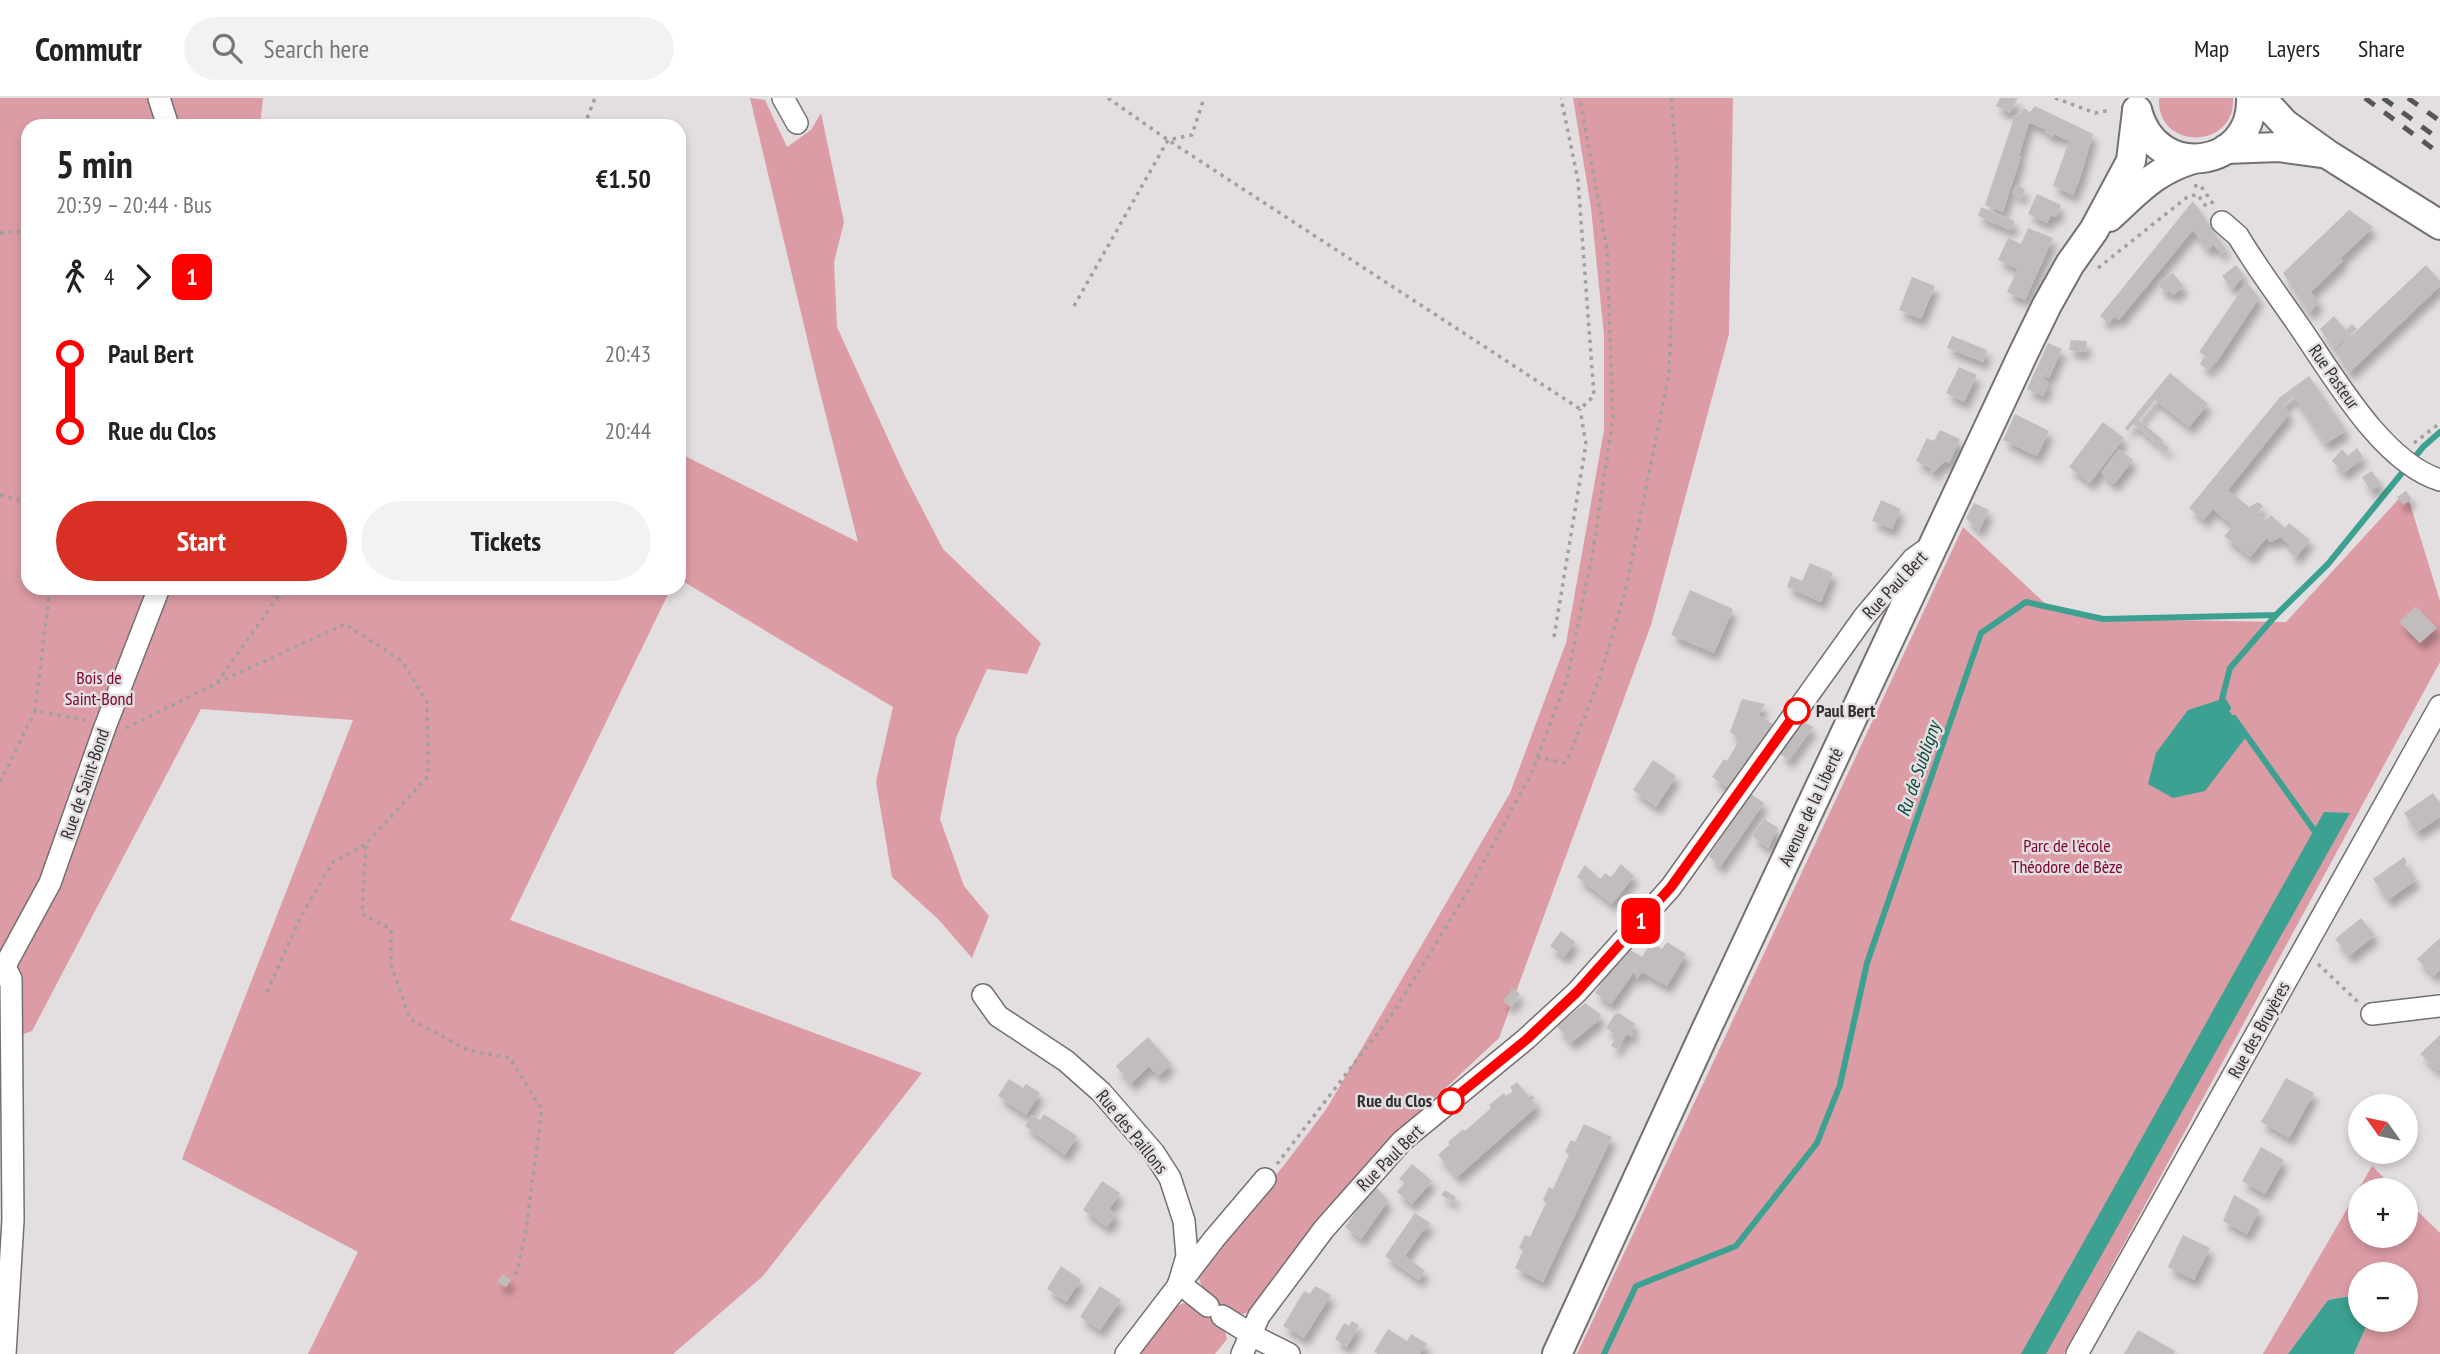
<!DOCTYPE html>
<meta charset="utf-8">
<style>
:root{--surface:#fff;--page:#f2f2f2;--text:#222;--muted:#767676;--line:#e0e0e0;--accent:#d93025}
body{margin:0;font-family:"PT Sans Narrow",sans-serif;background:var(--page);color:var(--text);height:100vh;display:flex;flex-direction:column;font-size:26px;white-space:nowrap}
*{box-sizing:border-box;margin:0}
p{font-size:23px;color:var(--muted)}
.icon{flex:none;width:38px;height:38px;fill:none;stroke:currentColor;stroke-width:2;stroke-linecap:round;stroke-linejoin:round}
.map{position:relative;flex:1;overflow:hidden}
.side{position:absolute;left:21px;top:21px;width:665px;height:476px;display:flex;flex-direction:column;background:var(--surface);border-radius:21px;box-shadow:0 4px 10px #0003}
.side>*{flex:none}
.badge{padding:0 14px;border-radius:10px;font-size:24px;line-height:46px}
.needle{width:46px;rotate:303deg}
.controls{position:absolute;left:2348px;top:996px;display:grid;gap:14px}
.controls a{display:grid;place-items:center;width:70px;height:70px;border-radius:50%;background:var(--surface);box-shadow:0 4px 10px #0003;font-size:35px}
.map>.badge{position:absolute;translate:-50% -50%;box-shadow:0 0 0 4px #fff}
.legs{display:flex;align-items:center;gap:10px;height:77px;padding:0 35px;font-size:23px}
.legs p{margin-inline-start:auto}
.headline{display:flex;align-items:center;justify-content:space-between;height:119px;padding:0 35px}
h1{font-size:38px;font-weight:700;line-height:52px}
.button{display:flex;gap:14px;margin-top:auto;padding:14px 35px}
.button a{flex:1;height:80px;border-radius:42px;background:var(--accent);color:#fff;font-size:28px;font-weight:700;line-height:80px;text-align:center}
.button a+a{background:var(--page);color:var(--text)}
ul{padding:0 35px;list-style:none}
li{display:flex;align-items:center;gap:24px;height:77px;font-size:26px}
li i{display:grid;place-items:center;width:10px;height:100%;margin:0 9px;background:currentColor}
li i::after{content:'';width:18px;height:18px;margin:-9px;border:5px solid;border-radius:50%;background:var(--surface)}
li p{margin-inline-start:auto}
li:first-child i{background:linear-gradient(#0000 50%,currentColor 0)}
li:last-child i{background:linear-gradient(currentColor 50%,#0000 0)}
header{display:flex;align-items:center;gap:42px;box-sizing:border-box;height:98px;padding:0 35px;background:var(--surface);border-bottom:2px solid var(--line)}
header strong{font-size:33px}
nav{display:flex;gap:38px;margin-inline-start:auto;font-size:24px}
.search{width:490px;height:63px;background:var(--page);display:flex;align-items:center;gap:18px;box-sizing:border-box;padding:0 24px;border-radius:38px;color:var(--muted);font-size:26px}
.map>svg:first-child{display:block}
.green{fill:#dc9ca5}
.water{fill:#3ca191}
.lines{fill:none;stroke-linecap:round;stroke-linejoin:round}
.stream{stroke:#3ca191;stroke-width:6}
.building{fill:#c1bdbd;filter:url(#shadow)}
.minor-casing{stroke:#747070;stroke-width:24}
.major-casing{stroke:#747070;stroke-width:32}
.path{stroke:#a29f9f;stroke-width:3.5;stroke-dasharray:3.5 5;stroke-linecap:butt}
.minor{stroke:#fff;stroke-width:21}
.major{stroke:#fff;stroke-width:28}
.rail{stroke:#575555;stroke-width:5;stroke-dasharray:12 12;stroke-linecap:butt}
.line-1-casing{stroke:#fff;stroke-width:16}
.line-1{stroke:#f00;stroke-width:10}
.stop-1-dot{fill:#fff;stroke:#f00;stroke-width:3.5}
.labels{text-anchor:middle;stroke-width:5;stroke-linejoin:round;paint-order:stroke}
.street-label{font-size:18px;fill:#313030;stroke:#e3dedf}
.park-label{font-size:18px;fill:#810632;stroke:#e3dedf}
.stop-label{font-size:18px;font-weight:bold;fill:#313030;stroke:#e3dedf;text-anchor:start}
.water-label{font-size:19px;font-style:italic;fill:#0b483f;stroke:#e3dedf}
</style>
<header>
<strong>Commutr</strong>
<div class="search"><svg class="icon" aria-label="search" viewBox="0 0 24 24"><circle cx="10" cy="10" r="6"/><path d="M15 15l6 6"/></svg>Search here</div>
<nav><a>Map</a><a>Layers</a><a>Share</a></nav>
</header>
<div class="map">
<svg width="2440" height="1256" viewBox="0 0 2440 1256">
<defs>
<filter id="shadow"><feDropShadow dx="4.5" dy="8" stdDeviation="3.5" flood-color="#0004"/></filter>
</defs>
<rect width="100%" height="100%" fill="#e3dedf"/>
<!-- green -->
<g class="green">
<polygon points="0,0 263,0 260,28 28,28 28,490 671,490 510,822 922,975 763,1178 673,1256 308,1256 358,1154 182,1061 353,622 201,611 32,933 0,944"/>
<polygon points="750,0 765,2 787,49 811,32 821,15 844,124 834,164 837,229 905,378 943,451 1041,545 1027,576 987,571 956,640 940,721 964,788 989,818 972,860 939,822 892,779 876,684 893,609 679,481 679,355 858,444 817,282"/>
<path d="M1573 0H1733L1729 236 1651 527 1499 940 1375 1056 1247 1215 1237 1217C1220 1211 1203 1196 1198 1178L1203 1166 1285 1066 1327 1010 1510 695 1566 545 1604 332V237L1591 110Z"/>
<path d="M2159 0H2233C2236 52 2156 53 2159 0Z"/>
<polygon points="2406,393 2440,503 2440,564 2064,1256 1577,1256 1963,429 2049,509 2104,521 2286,524"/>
<polygon points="2372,1068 2396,1092 2361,1092 2361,1138 2406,1138 2406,1102 2440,1135 2440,1256 2354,1256 2369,1222 2406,1222 2406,1176 2361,1176 2361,1204 2349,1198 2328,1202 2288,1256 2263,1256"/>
<polygon points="1183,1205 1195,1209 1224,1230 1227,1241 1215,1256 1136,1256 1166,1215"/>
</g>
<!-- water -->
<g class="water">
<polygon points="2222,601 2246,639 2205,693 2173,700 2148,686 2156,655 2188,612"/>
<polygon points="2324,714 2350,715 2046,1256 2021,1256"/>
<polygon points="2350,1198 2361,1204 2361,1222 2369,1222 2354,1256 2288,1256 2328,1202"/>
</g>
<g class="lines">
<!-- stream -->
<g class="stream">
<polyline points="2228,610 2222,601 2230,570 2276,517"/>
<polyline points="2234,620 2314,732"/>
<polyline points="1604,1256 1636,1188 1736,1148 1817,1045 1840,987 1867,865 1981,535 2026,504 2103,521 2276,517 2328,466 2423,349 2440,334"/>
</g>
</g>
<!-- building -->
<g class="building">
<polygon points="2000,0 2018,0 2010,15 1996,8"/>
<polygon points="2035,8 2093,36 2080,80 2073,97 2053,88 2069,43 2054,36 2053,39 2045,34 2046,32 2029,24 2019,58 2021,58 2003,114 1985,107 2015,17 2018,18 2024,10 2030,14"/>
<polygon points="2016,87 2025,91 2022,99 2012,95"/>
<polygon points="2037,96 2061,107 2056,119 2051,117 2047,125 2028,116"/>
<polygon points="2193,103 2226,152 2221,156 2214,147 2207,152 2193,132 2119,222 2113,218 2108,225 2100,218"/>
<polygon points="1981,109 2015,123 2010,132 1978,118"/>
<polygon points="2349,112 2373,129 2341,160 2343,163 2311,194 2319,204 2309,215 2283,175"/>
<polygon points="2028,130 2053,140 2025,202 2007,194 2018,171 1998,162 2008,140 2021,146"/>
<polygon points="2236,167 2244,177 2232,191 2222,178"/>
<polygon points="2426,167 2440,183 2440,188 2349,275 2335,253"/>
<polygon points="2173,175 2184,189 2173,197 2168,192 2165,195 2158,186"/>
<polygon points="1912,179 1935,188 1921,221 1899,212"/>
<polygon points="2247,184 2259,200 2216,265 2199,254"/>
<polygon points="2334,218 2346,232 2352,226 2357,231 2334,251 2320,231"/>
<polygon points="1952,238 1987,252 1983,264 1947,250"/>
<polygon points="2071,242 2087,243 2085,254 2069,252"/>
<polygon points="2048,245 2062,251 2049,280 2038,276 2049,285 2043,298 2027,291"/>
<polygon points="2204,259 2214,265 2209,272 2200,266"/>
<polygon points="1959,269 1977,277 1964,304 1946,295"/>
<polygon points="2170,275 2208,306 2189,329 2155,302 2139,322 2163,342 2161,344 2169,350 2166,353 2133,326 2128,333 2125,330"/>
<polygon points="2309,278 2346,333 2325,346 2293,298 2283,309 2290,315 2228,392 2249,409 2258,404 2263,408 2257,415 2266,423 2271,417 2285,430 2289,425 2310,442 2296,459 2288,453 2292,449 2280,439 2271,444 2266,440 2250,459 2224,438 2233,428 2213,411 2204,422 2189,410 2280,299"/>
<polygon points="2015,316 2049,333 2037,358 2003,342"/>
<polygon points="2103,324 2124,340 2090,385 2069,369"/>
<polygon points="1940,332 1960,341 1949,365 1945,363 1932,376 1930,375 1932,371 1916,363 1927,340 1934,343"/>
<polygon points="2357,350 2363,359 2344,375 2332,363 2342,351 2348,358"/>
<polygon points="2119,351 2133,362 2114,386 2101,375"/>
<polygon points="2372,373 2381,386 2371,393 2362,379"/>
<polygon points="2406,393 2412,401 2403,407 2397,399"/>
<polygon points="1881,402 1901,411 1892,431 1872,423"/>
<polygon points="1974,405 1989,412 1979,433 1966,420"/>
<polygon points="1810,465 1833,475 1821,504 1787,489 1791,478 1802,483"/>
<polygon points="1690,492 1733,511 1714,555 1671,537"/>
<polygon points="2416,508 2437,530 2420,545 2399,524"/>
<polygon points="1742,601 1765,606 1758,617 1773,626 1742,674 1740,672 1729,690 1712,679 1724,661 1727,663 1740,641 1730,634"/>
<polygon points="1803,623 1813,629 1789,662 1780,656"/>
<polygon points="1653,662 1676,678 1656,709 1633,692"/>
<polygon points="2433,695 2440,705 2440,719 2417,734 2404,715"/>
<polygon points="1751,696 1764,705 1720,769 1709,758"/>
<polygon points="1764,721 1778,730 1768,750 1752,738"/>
<polygon points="2404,759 2407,764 2405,766 2416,782 2388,802 2373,781"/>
<polygon points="1621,766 1634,778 1612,806 1577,779 1585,767 1600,781 1605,775 1611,779"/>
<polygon points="2361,820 2375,837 2349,858 2335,841"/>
<polygon points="1561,833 1575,844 1564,859 1550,848"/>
<polygon points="2440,840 2440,872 2434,878 2417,861"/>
<polygon points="1667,844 1686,856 1667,888 1642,874 1637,881 1634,874 1611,906 1595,895 1617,862 1620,865 1629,851 1642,859 1651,845 1662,851"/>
<polygon points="1513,890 1520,896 1510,909 1503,903"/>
<polygon points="1585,905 1600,916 1599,922 1571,945 1557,928"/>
<polygon points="1619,915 1635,926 1631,933 1634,935 1632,939 1627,936 1617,951 1611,948 1617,938 1606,930 1615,916"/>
<polygon points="2440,937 2440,971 2438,973 2420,956"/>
<polygon points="1148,939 1171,966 1158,978 1149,968 1131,986 1116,968"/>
<polygon points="2286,980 2314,995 2289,1040 2261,1024"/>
<polygon points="1009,981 1023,990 1026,986 1040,995 1026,1017 998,998"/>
<polygon points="1517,984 1529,999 1532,997 1535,1000 1532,1002 1537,1008 1457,1079 1438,1057 1450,1046 1448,1044 1463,1031 1465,1033 1491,1010 1489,1007 1504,995 1506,998 1513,993 1510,989"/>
<polygon points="1044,1016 1077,1038 1065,1057 1025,1028 1032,1017 1040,1022"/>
<polygon points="1584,1026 1612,1039 1543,1184 1515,1170 1523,1153 1519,1150 1525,1137 1530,1139 1546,1105 1543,1102 1549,1089 1553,1091 1569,1056 1565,1054 1571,1042 1575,1044"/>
<polygon points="2261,1049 2284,1062 2265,1096 2242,1083"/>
<polygon points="1412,1066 1432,1083 1412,1106 1397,1094 1404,1085 1399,1081"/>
<polygon points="1102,1083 1120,1095 1109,1111 1116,1116 1107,1129 1083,1112"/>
<polygon points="1375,1087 1388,1103 1361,1141 1345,1129"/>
<polygon points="1445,1092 1456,1099 1453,1104 1441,1097"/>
<polygon points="2234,1097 2260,1112 2247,1136 2223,1123"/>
<polygon points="1415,1115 1430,1125 1425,1133 1423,1132 1405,1158 1425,1173 1419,1182 1385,1158"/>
<polygon points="2183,1137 2210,1150 2194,1182 2168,1169"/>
<polygon points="1061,1168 1081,1182 1066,1204 1047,1191"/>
<polygon points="503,1176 511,1182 506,1189 497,1184"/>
<polygon points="1100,1188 1121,1202 1100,1232 1080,1219"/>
<polygon points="1315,1188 1331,1197 1304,1240 1283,1228 1304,1193 1310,1196"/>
<polygon points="1352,1223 1359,1227 1347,1249 1335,1241 1344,1225 1349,1228"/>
<polygon points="1388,1231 1407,1243 1411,1236 1427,1246 1420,1256 1378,1256 1374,1254"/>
<polygon points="2138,1232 2175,1253 2174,1256 2124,1256"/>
</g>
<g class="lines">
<defs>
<g id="minor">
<polyline points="159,0 168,28"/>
<polyline points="783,0 797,25"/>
<path d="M2222 124 2238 138C2257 170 2280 200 2301 231 2334 279 2383 365 2440 382"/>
<polyline points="0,877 50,785 105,629 159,490"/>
<polyline points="983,897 998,918 1066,963 1101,994 1154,1055 1170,1080 1184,1123 1187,1158 1179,1185"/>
<polyline points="2372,916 2440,908"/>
<polyline points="1179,1185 1208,1208"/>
<polyline points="1222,1218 1259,1241 1289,1256"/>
<polyline points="5,1256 13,1122 11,881 5,869"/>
<polyline points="1126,1256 1214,1141 1265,1081"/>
<polyline points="1242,1256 1259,1218 1324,1131 1402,1043 1526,941 1577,894 1671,789 1864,519 1913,461 1931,448"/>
<polyline points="2077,1256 2440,608"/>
</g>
<g id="major">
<polyline points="2261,0 2285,26 2327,56 2440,127"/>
<path d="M2137 12C2156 86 2254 70 2251 0"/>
<polyline points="2226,51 2278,49 2321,55"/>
<path d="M2109 119C2139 92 2154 73 2193 61"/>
<polyline points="1557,1256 1706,932 2024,254 2047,207 2070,166 2094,132 2131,63 2137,13"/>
</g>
</defs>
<!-- minor casing -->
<use href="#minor" class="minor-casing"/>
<!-- major casing -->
<use href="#major" class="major-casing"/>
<!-- path -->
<g class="path">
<polyline points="1108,0 1168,42 1580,311 1594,298 1578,82 1561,0"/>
<polyline points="2055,0 2095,15 2111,12"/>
<polyline points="584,28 595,0"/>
<polyline points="2194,88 2200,87 2214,107"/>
<polyline points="0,135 28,133"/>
<polyline points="2098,170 2186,100 2197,96 2208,111"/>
<polyline points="1074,208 1168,42 1192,37 1204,0"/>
<polyline points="2414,345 2440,325"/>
<polyline points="0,397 28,404"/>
<polyline points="1554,539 1586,346 1580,311"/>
<polyline points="217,585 345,526 402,563 427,605 428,678 366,746 362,816 391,831 391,867 410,921 468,952 510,960 542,1012 525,1139 515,1180"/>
<polyline points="35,613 50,490"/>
<polyline points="126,630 217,585 284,490"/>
<polyline points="1537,659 1564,665 1568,660 1599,582 1625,494 1669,276 1677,65 1671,0"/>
<polyline points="0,684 35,613 86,622"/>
<polyline points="2318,866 2358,904"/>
<polyline points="267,894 300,820 333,764 366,746"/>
<polyline points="1277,1066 1393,915 1468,793 1531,676 1567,581 1593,453 1613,320 1607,152 1580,0"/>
</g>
<!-- minor -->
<use href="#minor" class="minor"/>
<!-- major -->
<use href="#major" class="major"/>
<!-- rail -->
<g class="rail">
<polyline points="2365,0 2440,56"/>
<polyline points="2383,0 2440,42"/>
<polyline points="2408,0 2440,23"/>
</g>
</g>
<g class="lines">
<defs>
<polyline id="line-1" points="1451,1003 1527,941 1577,894 1671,789 1797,613"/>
</defs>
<!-- line-1 casing -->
<use href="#line-1" class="line-1-casing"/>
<!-- line-1 -->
<use href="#line-1" class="line-1"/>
</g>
<!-- markers -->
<g class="stop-1-dot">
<circle cx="1797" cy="613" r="12"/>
<circle cx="1451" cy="1003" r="12"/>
</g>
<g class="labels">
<!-- street labels -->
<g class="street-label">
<text transform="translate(2334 279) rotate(55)" y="6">Rue Pasteur</text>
<text transform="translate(1895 487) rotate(-47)" y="6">Rue Paul Bert</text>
<text transform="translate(85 686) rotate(-71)" y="6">Rue de Saint-Bond</text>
<text transform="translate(1811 709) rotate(-65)" y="6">Avenue de la Liberté</text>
<text transform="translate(2259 932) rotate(-61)" y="6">Rue des Bruyères</text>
<text transform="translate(1132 1034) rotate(51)" y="6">Rue des Paillons</text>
<text transform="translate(1390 1060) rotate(-45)" y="6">Rue Paul Bert</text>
</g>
<!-- park labels -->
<g class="park-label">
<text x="99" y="586">Bois de<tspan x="99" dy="21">Saint-Bond</tspan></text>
<text x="2067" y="754">Parc de l'école<tspan x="2067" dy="21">Théodore de Bèze</tspan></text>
</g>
<!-- stop labels -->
<g class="stop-label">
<text x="1816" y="619">Paul Bert</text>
<text x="1432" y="1009" text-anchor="end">Rue du Clos</text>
</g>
<!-- water labels -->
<g class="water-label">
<text transform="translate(1918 671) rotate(-71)" y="7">Ru de Subligny</text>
</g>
</g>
</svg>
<div class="controls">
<a><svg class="needle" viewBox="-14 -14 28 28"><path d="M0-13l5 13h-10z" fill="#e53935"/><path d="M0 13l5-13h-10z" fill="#767676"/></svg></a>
<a>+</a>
<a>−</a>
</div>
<b class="badge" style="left:1641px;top:823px;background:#f00;color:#fff">1</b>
<section class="side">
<div class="headline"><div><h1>5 min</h1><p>20:39 – 20:44 · Bus</p></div><b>€1.50</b></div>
<div class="legs"><svg class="icon" aria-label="walk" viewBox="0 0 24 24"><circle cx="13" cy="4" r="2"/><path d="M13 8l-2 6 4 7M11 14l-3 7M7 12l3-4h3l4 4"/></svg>4<svg class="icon" aria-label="forward" viewBox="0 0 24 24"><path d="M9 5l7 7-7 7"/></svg><b class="badge" style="background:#f00;color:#fff">1</b></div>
<ul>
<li><i style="color:#f00"></i><b>Paul Bert</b><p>20:43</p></li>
<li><i style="color:#f00"></i><b>Rue du Clos</b><p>20:44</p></li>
</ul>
<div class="button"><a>Start</a><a>Tickets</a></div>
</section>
</div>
